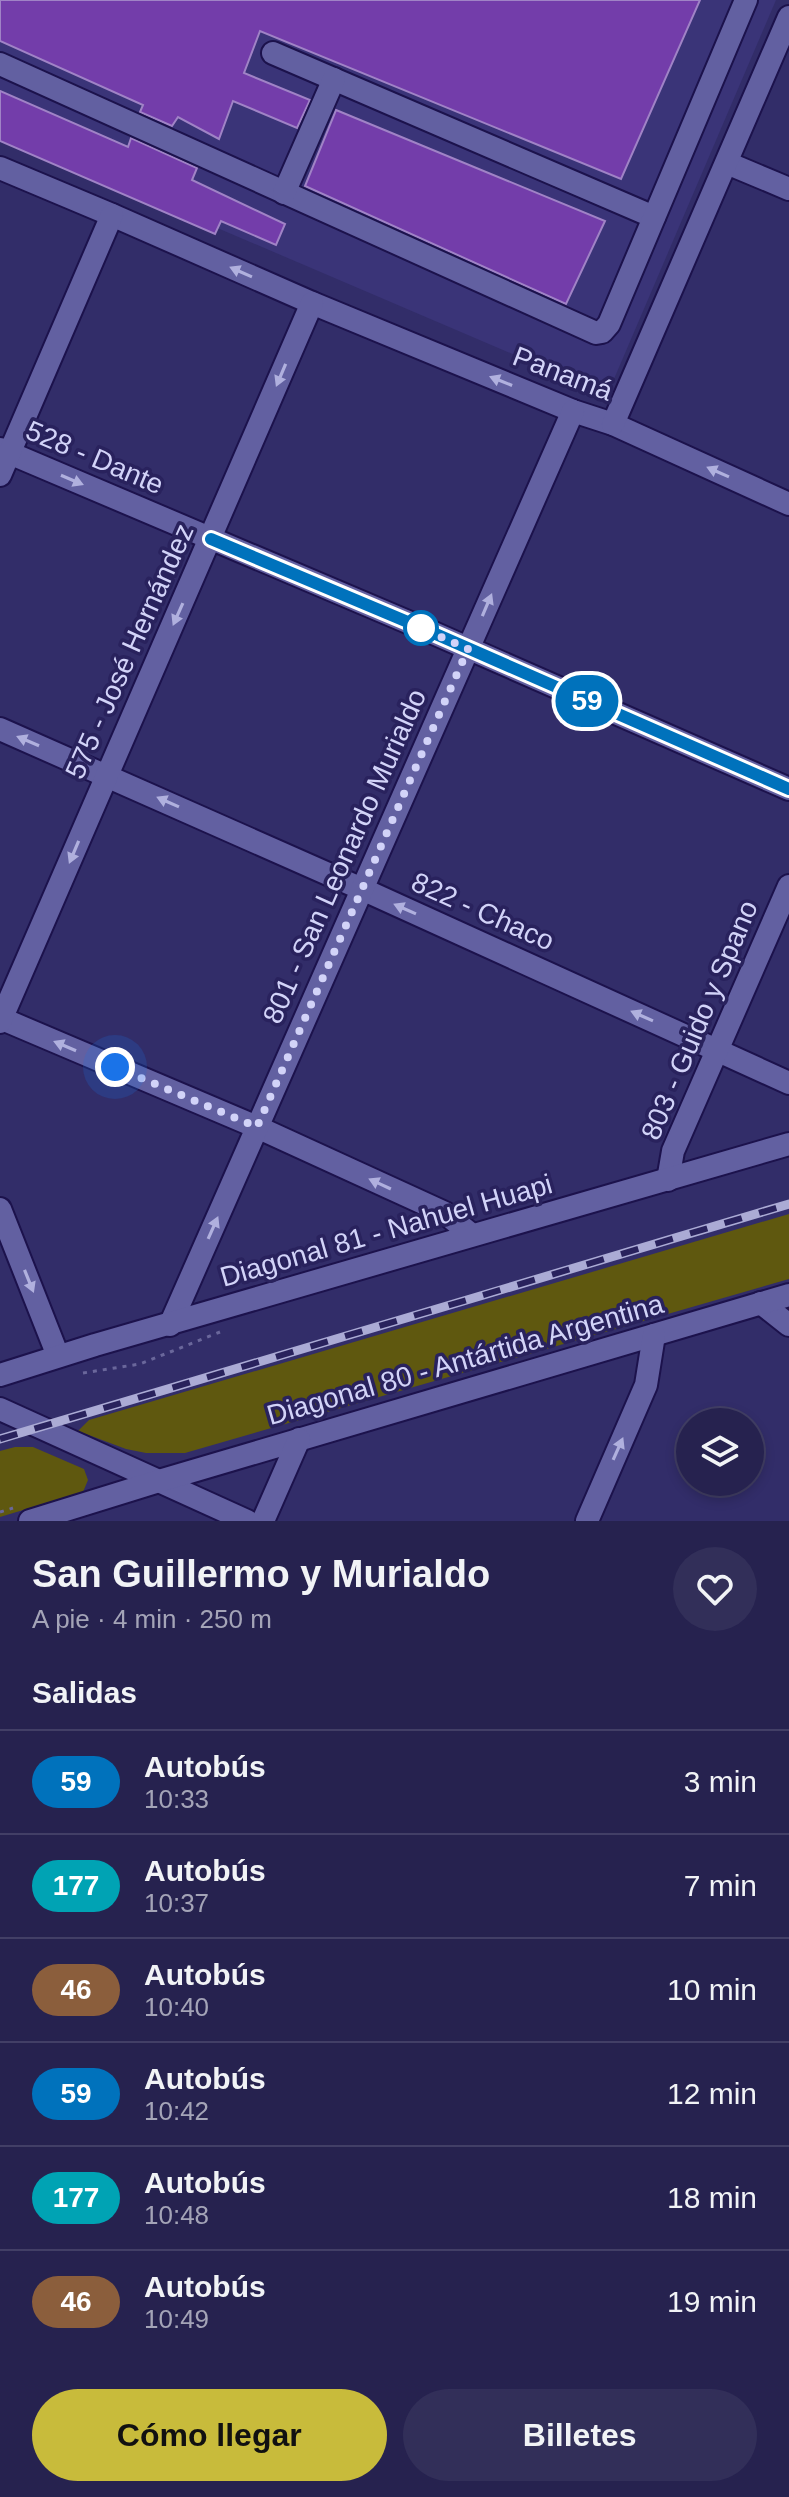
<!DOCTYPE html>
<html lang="es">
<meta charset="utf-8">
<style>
:root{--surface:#26224f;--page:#322f59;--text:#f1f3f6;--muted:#a4a4b7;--line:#423f66;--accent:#c8bb3b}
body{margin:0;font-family:Helvetica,sans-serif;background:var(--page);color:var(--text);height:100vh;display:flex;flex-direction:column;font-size:30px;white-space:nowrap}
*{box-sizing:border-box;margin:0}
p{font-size:26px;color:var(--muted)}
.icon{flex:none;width:44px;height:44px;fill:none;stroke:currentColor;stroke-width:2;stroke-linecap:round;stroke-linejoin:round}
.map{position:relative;height:1521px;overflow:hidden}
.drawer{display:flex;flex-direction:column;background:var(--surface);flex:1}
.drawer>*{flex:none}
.badge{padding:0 16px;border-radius:26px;font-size:28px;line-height:52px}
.buttons{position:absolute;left:676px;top:1408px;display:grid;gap:16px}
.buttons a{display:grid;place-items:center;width:88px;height:88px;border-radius:50%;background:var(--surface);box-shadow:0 4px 12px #0003,0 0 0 2px var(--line);font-size:40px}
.you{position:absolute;width:40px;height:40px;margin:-20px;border:6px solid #fff;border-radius:50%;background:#1a73e8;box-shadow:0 0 0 12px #1a73e833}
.map>.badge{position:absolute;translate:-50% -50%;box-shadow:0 0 0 4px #fff}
h2{padding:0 32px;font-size:30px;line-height:72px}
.round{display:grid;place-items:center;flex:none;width:84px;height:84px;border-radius:42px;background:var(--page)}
.head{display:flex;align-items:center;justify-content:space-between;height:136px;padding:0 32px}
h1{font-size:38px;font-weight:600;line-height:60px}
.button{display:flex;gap:16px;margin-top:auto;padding:16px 32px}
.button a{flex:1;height:92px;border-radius:48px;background:var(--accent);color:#111;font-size:32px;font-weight:600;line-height:92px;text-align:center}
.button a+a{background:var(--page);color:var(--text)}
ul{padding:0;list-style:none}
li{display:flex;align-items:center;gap:24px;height:104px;padding:0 32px;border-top:2px solid var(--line)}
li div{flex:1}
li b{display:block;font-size:30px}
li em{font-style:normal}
li .badge{min-width:88px;font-weight:700;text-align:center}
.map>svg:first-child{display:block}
.built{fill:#3a3478}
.green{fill:#5f580f}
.building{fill:#733daa;stroke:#a083c6;stroke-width:2}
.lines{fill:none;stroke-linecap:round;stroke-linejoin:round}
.minor-casing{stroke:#1c124c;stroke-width:26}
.path{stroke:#6a679b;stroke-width:3;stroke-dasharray:4 6;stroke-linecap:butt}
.minor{stroke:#6260a1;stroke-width:22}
.rail-casing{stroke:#ababd5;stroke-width:9}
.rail{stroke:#29225d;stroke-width:6;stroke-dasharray:18;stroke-linecap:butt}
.oneway{fill:#b0b0de}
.line-casing{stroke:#fff;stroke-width:18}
.line{stroke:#0072bc;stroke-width:12}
.walk{stroke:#d2d3f8;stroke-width:8;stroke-dasharray:0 14.4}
.stop-dot{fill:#fff;stroke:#0072bc;stroke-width:4}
.labels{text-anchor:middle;stroke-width:7;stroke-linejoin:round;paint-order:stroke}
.street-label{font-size:28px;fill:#d2d3f8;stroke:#29225d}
</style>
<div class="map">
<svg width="789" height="1521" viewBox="0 0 789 1521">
<rect width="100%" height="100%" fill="#322d69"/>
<!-- built -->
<polygon class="built" points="0,0 776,0 611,386 599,391 0,135"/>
<!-- green -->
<g class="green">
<polygon points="789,1214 789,1279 185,1453 146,1453 126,1449 78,1431 89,1420"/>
<polygon points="15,1447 33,1447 84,1469 88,1480 83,1492 0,1517 0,1451"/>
</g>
<!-- building -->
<g class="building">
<polygon points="0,0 700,0 621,179 260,31 244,73 310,100 297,128 233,101 219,139 178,117 172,126 140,112 143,105 0,41"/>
<polygon points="0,91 128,147 131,138 197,168 192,180 285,224 276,245 221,221 215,234 0,141"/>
<polygon points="336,110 605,221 566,304 305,186"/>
</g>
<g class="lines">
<defs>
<g id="minor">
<polyline points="273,53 654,217"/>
<polyline points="0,64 596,333 602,332 609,324 746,0"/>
<polyline points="727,163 789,189"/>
<polyline points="0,168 112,215 312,303 573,411 613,424 789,504"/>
<polyline points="284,193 334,79"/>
<polyline points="613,424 789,17"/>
<polyline points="0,449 422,628 789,789"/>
<polyline points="0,475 112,215"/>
<polyline points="0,729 362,889 789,1083"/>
<polyline points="0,1018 257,1127 445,1213 472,1235"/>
<polyline points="0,1022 312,303"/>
<polyline points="668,1180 673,1151 789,886"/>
<polyline points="0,1209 58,1356"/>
<polyline points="761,1303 789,1325"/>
<polyline points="170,1325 573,411"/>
<polyline points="0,1375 95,1345 789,1144"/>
<polyline points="0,1409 247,1521"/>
<polyline points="30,1521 159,1481 789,1295"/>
<polyline points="263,1521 299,1439"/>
<polyline points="587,1521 646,1385 654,1335"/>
</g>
</defs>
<!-- minor casing -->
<use href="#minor" class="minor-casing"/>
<!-- path -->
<g class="path">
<polyline points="83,1373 140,1364 220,1332"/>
<polyline points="0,1512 13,1508"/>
</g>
<!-- minor -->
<use href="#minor" class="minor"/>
<defs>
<polyline id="rail" points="0,1439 789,1204"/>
</defs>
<!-- rail casing -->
<use href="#rail" class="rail-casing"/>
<!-- rail -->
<use href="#rail" class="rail"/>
</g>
<!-- one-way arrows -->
<defs><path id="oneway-solid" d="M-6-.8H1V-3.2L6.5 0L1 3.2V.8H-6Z" transform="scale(2)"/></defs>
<g class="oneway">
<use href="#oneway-solid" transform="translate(241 272) rotate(-156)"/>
<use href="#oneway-solid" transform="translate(281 375) rotate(113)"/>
<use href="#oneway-solid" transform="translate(501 381) rotate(-158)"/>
<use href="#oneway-solid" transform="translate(718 472) rotate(-156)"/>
<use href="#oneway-solid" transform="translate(72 480) rotate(23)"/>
<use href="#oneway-solid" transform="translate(487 605) rotate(-67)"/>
<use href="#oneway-solid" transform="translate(178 614) rotate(114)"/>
<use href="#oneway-solid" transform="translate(28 741) rotate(-157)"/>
<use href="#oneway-solid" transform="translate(168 802) rotate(-156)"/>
<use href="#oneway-solid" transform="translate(74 852) rotate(113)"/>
<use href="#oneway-solid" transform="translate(405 909) rotate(-156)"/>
<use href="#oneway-solid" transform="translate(642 1016) rotate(-156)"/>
<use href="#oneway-solid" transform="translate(65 1046) rotate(-157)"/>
<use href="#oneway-solid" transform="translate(380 1184) rotate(-155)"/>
<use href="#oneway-solid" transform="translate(213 1228) rotate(-66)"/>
<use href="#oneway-solid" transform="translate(29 1281) rotate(68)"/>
<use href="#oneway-solid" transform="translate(618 1449) rotate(-66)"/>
</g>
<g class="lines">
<defs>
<polyline id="line" points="211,539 422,628 789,789"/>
</defs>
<!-- line casing -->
<use href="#line" class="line-casing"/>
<!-- line -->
<use href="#line" class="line"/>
<!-- walk -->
<polyline class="walk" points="115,1067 257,1127 468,649 421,628"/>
</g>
<!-- markers -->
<circle class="stop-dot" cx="421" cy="628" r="16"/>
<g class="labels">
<!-- street labels -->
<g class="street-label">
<text transform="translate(563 373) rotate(21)" y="10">Panamá</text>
<text transform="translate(95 457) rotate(23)" y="10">528 - Dante</text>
<text transform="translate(129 651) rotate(-66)" y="10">575 - José Hernández</text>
<text transform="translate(344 856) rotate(-66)" y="10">801 - San Leonardo Murialdo</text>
<text transform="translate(483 911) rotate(24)" y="10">822 - Chaco</text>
<text transform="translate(699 1020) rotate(-67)" y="10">803 - Guido y Spano</text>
<text transform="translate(386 1230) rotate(-16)" y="10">Diagonal 81 - Nahuel Huapi</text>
<text transform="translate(465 1359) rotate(-16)" y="10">Diagonal 80 - Antártida Argentina</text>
</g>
</g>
</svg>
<div class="buttons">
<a><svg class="icon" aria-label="layers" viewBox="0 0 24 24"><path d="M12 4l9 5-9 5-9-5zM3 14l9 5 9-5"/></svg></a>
</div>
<div class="you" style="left:115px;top:1067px"></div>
<b class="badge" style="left:587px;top:701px;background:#0072bc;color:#fff">59</b>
</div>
<section class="drawer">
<div class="head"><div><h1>San Guillermo y Murialdo</h1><p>A pie · 4 min · 250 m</p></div><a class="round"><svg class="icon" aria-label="heart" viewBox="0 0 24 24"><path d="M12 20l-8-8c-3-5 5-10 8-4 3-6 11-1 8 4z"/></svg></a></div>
<h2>Salidas</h2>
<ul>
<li><span class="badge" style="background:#0072bc;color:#fff">59</span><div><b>Autobús</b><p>10:33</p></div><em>3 min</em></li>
<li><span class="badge" style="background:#00a3b4;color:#fff">177</span><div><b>Autobús</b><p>10:37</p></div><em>7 min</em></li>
<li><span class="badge" style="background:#8b5e3c;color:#fff">46</span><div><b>Autobús</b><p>10:40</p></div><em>10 min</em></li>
<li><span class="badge" style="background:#0072bc;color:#fff">59</span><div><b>Autobús</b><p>10:42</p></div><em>12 min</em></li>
<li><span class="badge" style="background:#00a3b4;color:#fff">177</span><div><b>Autobús</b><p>10:48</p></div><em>18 min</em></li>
<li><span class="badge" style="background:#8b5e3c;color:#fff">46</span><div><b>Autobús</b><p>10:49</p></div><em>19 min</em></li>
</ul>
<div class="button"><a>Cómo llegar</a><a>Billetes</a></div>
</section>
